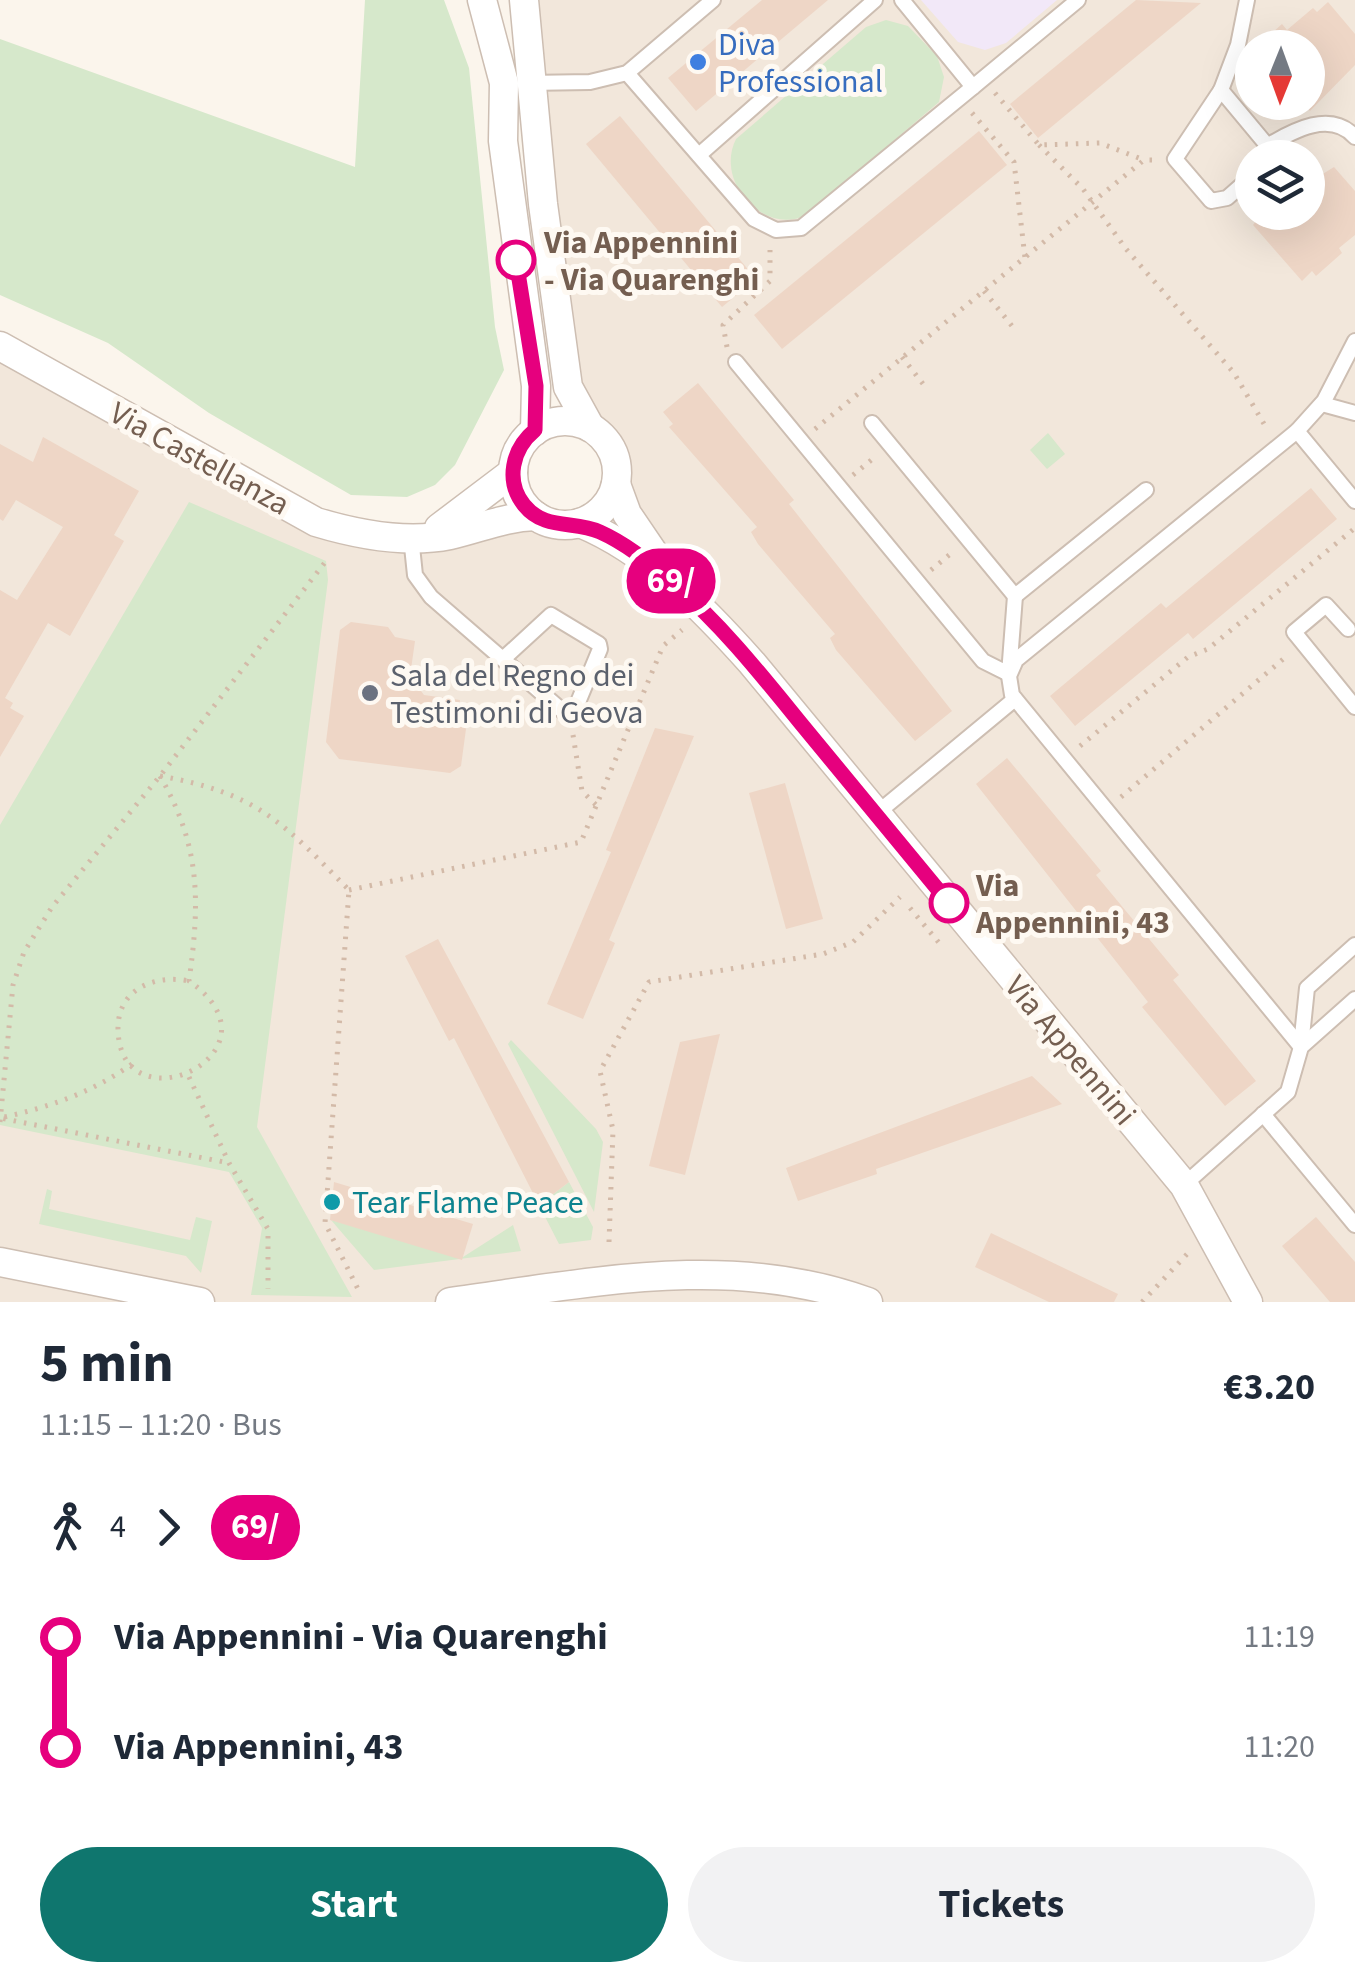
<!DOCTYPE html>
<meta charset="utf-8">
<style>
:root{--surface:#fff;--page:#f2f2f3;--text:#1f2937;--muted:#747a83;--accent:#0f766e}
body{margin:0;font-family:"Source Sans 3",sans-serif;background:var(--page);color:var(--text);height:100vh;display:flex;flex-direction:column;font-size:38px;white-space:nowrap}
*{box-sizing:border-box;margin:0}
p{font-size:32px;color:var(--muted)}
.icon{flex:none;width:55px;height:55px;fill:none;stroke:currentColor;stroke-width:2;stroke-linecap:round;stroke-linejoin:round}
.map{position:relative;height:1302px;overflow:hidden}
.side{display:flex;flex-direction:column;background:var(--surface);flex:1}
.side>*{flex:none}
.badge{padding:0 20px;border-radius:32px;font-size:35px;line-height:65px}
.needle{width:65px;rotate:181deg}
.buttons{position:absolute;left:1235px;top:30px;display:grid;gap:20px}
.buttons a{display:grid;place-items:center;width:90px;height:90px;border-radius:50%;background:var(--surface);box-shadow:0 10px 40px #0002;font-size:50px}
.map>.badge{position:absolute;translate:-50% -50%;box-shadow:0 0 0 5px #fff}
.legs{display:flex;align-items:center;gap:15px;height:110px;padding:0 40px;font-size:32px}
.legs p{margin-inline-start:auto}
.summary{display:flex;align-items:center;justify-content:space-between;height:170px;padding:0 40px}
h1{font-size:55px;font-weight:700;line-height:75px}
.button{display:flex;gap:20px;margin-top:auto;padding:20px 40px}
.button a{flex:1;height:115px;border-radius:60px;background:var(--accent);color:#fff;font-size:40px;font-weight:700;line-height:115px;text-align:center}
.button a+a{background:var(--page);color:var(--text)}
ul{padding:0 40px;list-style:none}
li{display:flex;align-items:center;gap:35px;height:110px;font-size:38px}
li i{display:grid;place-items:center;width:15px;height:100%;margin:0 12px;background:currentColor}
li i::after{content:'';width:25px;height:25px;margin:-12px;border:8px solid;border-radius:50%;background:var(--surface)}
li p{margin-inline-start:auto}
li:first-child i{background:linear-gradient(#0000 50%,currentColor 0)}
li:last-child i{background:linear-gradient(currentColor 50%,#0000 0)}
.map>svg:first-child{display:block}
.residential{fill:#f2e7db;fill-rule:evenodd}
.education{fill:#f2e8f8}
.green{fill:#d6e8cb}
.building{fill:#eed6c6}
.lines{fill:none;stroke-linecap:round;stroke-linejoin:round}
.lane-casing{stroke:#cdbeb2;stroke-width:18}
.street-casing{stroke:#cdbeb2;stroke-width:31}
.path{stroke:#d3baa8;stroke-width:5;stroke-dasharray:2.5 8;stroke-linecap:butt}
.lane{stroke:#fff;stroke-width:14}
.street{stroke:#fff;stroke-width:28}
.line-1-casing{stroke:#fff;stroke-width:22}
.line-1{stroke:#e6007e;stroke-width:15}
.shop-dot{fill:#3f7fe0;stroke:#fef9f2;stroke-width:4}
.stop-1-dot{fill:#fff;stroke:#e6007e;stroke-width:5}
.worship-dot{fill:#6b7280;stroke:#fef9f2;stroke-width:4}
.culture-dot{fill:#0f9aa8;stroke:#fef9f2;stroke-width:4}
.labels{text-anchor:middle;stroke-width:10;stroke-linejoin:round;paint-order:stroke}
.shop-label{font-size:32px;fill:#366cbe;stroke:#fef9f2;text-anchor:start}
.stop-label{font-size:32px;font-weight:bold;fill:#745e50;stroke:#fef9f2;text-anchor:start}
.street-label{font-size:32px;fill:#745e50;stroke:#fef9f2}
.worship-label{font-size:32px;fill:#5b616d;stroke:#fef9f2;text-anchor:start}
.culture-label{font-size:32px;fill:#0d838f;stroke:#fef9f2;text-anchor:start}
</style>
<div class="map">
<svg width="1355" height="1302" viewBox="0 0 1355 1302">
<rect width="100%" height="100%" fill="#fbf5ec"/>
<!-- residential -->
<path class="residential" d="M529 0H1355V1302H0V354L346 534 535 519 557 528 596 520 612 504 622 471 618 452 593 424 578 391ZM1252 48H1308V102H1252ZM1252 158H1308V212H1252Z"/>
<!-- education -->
<polygon class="education" points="921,0 1057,0 1006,43 985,50 958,42"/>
<!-- green -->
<g class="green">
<polygon points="365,0 444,0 469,68 495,327 504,370 455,465 435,485 407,497 351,495 209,413 108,343 0,295 0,39 355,167"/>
<path d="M886 20 908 26 937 56 944 77 939 102 808 214C765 238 714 182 736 139L866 27Z"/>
<polygon points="1048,433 1065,454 1047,469 1030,450"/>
<polygon points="189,502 326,561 328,580 257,1127 352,1297 251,1295 262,1228 229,1172 0,1125 0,825"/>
<polygon points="511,1040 596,1129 603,1142 594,1212 508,1044"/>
<polygon points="569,1182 593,1227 591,1240 559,1244 539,1205"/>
<polygon points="47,1189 52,1191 49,1209 190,1240 196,1217 212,1221 201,1273 186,1256 39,1224"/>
<polygon points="331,1220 463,1257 513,1225 521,1251 374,1270"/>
</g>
<!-- building -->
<g class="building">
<polygon points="762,0 828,0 696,111 668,78"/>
<polygon points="1136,0 1201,3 1038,138 1010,104"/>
<polygon points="1328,2 1355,34 1355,65 1310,111 1306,107 1295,116 1284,102 1308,102 1308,48 1255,48 1282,24 1287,30 1313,8 1317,12"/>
<polygon points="620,116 756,279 722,307 586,144"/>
<polygon points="979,131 1007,165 782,349 754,315"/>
<polygon points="1334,167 1355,191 1355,235 1339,248 1342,253 1316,276 1312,271 1302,281 1253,225 1263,212 1308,212 1308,183"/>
<polygon points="698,383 794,500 789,504 952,711 915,741 836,650 830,638 835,634 758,544 751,532 757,527 669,427 673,424 663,412"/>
<polygon points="43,437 139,491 114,535 124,541 70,636 48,623 5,698 13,703 10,708 24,716 0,757 0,590 17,600 63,527 16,500 3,521 0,519 0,444 33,462"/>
<polygon points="1311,488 1337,519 1193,639 1188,633 1075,726 1050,696 1161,603 1166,608"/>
<polygon points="351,622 388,627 395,637 415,641 410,676 424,695 460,700 458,718 466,729 461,766 450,773 339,759 326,742 340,630"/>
<polygon points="655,728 694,736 609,940 615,943 583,1019 547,1004 611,852 606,850"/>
<polygon points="1007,758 1101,871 1096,875 1179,975 1173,980 1256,1081 1225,1106 1142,1007 1148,1002 976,784"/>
<polygon points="785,783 823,919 786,929 749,793"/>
<polygon points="438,939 569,1182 539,1205 454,1038 449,1041 405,956"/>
<polygon points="720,1034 685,1175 649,1166 680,1042"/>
<polygon points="1032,1076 1062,1104 876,1169 877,1174 798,1201 786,1168"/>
<polygon points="334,1182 473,1224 462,1260 330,1220"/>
<polygon points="1316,1217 1355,1262 1355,1302 1330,1302 1282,1246"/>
<polygon points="991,1233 1118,1294 1114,1302 1049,1302 975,1267"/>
</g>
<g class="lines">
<defs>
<g id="lane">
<polyline points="1247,0 1238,45 1221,90 1175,159 1211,201 1227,198 1252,176"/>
<polyline points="627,73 754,219 776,230 801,228 973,87 902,0"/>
<polyline points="527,83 590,82 627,73 713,0"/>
<polyline points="973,87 1078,0"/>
<polyline points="1221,90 1266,144 1269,158"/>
<path d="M1267 146C1294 130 1331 110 1355 137"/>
<polyline points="699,155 875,0"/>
<polyline points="736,362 983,661 1009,674 1015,596"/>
<polyline points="1322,404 1355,413"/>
<polyline points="872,423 1015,596 1146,490"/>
<polyline points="1297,431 1355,501"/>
<polyline points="411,537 415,575 431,597 566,714 574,712 600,649 599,644 551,615 503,659"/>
<polyline points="1348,629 1326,605 1294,632 1355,707"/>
<polyline points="876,814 1015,699"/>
<polyline points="1301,1046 1307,988 1355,945"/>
<polyline points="1301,1047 1012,695 1009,676 1016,660 1297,431 1324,401 1355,341"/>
<polyline points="1263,1114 1355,1225"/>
<polyline points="1184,1185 1288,1092 1301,1047 1355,999"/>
</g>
<g id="street">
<polyline points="482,0 504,83 503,141 536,386 535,431"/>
<polyline points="524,0 543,204 568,387 590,427"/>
<path d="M0 346 316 522C359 535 406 544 450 535 481 528 504 517 536 516"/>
<circle cx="565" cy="473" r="52"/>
<polyline points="616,484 627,514 661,564"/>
<path d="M580 523C648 551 703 608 752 663L1184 1185 1248 1302"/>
<polyline points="439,528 513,472"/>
<polyline points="0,1262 200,1302"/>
<path d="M450 1302C590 1283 731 1252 868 1302"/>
</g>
</defs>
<!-- lane casing -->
<use href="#lane" class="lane-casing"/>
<!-- street casing -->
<use href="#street" class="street-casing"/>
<!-- path -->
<g class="path">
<polyline points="995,93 1039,145 1100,143 1144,160"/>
<polyline points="972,113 1014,162 1025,258"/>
<polyline points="1039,145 1083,189 1126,249 1234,373 1267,429"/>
<polyline points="984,291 1012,326"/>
<polyline points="727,347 723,325 770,281 770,250"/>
<polyline points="902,357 927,389"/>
<polyline points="815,429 1144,160 1158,160"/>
<polyline points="853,475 875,457"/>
<polyline points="931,570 954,551"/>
<polyline points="573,735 582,791 596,805"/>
<polyline points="1080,746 1188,657 1208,649 1355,528"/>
<path d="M160 776C258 793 283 823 349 890L325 1223 358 1289"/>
<path d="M160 776C201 847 200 902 189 981 291 1052 121 1131 118 1030 117 989 155 974 189 981"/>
<polyline points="1121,797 1288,655"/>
<polyline points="349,890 581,842 663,646 682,630"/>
<polyline points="910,908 940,944"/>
<path d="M132 1064C91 1093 50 1107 0 1118L229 1163"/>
<polyline points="189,1077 229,1163 268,1229 268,1289"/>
<polyline points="0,1122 13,985 24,952 52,907 160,776 326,561"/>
<polyline points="609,1242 613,1130 600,1071 649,982 823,954 853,942 900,897"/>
<polyline points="1142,1302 1189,1252"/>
</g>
<!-- lane -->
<use href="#lane" class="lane"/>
<!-- street -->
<use href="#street" class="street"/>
</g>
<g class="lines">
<defs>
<path id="line-1" d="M516 260 536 386 535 430C512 449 505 481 524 505 545 531 574 520 600 532 627 544 653 565 675 585 723 626 763 677 803 726 852 785 900 844 949 903"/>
</defs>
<!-- line-1 casing -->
<use href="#line-1" class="line-1-casing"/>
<!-- line-1 -->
<use href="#line-1" class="line-1"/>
</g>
<!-- markers -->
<circle class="shop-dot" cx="698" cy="62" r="10"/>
<g class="stop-1-dot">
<circle cx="516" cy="260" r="18"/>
<circle cx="949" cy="903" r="18"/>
</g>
<circle class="worship-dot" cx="370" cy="693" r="10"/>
<circle class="culture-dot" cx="332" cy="1202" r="10"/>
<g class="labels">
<!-- shop labels -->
<g class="shop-label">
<text x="718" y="55">Diva<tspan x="718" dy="37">Professional</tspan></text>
</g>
<!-- stop labels -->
<g class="stop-label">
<text x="544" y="253">Via Appennini<tspan x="544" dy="37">- Via Quarenghi</tspan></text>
<text x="976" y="896">Via<tspan x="976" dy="37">Appennini, 43</tspan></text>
</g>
<!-- street labels -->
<g class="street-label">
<text transform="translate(200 458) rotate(29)" y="11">Via Castellanza</text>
<text transform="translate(1071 1050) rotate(50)" y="11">Via Appennini</text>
</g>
<!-- worship labels -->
<g class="worship-label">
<text x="390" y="686">Sala del Regno dei<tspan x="390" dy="37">Testimoni di Geova</tspan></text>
</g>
<!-- culture labels -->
<g class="culture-label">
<text x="352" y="1213">Tear Flame Peace</text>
</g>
</g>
</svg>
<div class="buttons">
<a><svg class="needle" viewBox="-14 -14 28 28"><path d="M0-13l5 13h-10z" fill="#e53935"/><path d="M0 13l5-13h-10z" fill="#747a83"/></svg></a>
<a><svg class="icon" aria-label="layers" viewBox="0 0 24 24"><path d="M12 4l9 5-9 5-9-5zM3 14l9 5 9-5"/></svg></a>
</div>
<b class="badge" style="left:671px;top:581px;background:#e6007e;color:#fff">69/</b>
</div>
<section class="side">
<div class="summary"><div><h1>5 min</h1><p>11:15 – 11:20 · Bus</p></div><b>€3.20</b></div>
<div class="legs"><svg class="icon" aria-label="walk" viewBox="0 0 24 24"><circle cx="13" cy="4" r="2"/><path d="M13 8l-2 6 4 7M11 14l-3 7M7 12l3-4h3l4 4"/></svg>4<svg class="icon" aria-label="forward" viewBox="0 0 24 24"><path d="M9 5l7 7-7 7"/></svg><b class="badge" style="background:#e6007e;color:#fff">69/</b></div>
<ul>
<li><i style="color:#e6007e"></i><b>Via Appennini - Via Quarenghi</b><p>11:19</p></li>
<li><i style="color:#e6007e"></i><b>Via Appennini, 43</b><p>11:20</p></li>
</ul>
<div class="button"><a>Start</a><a>Tickets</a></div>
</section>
